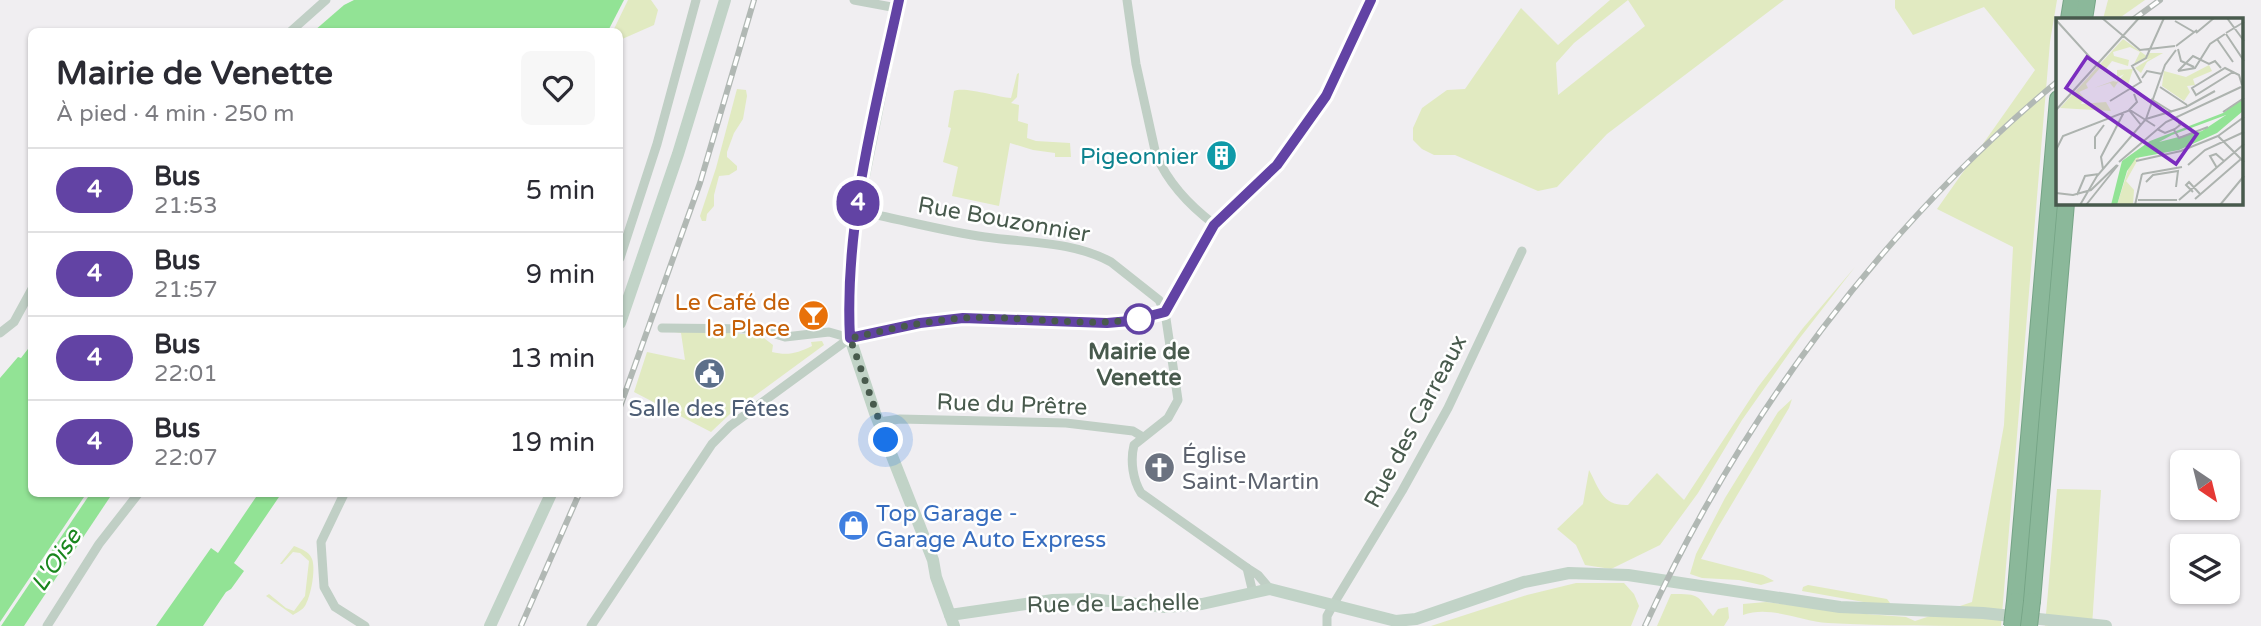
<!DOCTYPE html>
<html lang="fr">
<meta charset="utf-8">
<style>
:root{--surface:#fff;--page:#f7f7f7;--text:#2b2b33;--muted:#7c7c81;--line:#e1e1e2}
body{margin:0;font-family:"Varela Round",sans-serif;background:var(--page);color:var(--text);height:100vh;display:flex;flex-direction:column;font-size:26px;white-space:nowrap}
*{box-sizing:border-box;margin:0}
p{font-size:23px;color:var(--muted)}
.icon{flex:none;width:38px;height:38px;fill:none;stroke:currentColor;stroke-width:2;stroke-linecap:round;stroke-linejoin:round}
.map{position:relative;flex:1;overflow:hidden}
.drawer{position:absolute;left:28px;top:28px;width:595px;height:469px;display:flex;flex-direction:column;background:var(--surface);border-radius:10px;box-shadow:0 2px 5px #0004}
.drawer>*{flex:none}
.badge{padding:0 14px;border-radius:23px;font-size:24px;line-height:46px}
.needle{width:46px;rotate:145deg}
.controls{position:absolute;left:2170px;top:450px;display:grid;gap:14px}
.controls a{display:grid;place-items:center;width:70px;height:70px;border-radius:10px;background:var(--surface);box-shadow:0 2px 5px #0004;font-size:35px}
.you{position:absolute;width:35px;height:35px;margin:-18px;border:5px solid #fff;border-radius:50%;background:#1a73e8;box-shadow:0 0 0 10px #1a73e833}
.map>.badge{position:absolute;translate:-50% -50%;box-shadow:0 0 0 4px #fff}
.round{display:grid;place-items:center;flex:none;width:74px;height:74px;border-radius:10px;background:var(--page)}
.headline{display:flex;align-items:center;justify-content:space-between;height:119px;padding:0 28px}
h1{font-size:33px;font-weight:800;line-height:52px}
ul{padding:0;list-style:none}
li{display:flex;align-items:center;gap:21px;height:84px;padding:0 28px;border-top:2px solid var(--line)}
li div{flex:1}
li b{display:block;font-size:26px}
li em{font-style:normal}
li .badge{min-width:77px;font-weight:700;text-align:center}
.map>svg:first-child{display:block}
.green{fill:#e1eac1;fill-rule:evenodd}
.water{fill:#92e395}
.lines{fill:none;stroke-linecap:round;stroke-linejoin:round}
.highway-casing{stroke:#76a486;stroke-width:18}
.street{stroke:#c0cfc5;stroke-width:9}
.secondary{stroke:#c1d3c7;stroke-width:12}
.highway{stroke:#8bb89a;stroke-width:16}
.rail-casing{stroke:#b1b8b4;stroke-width:6}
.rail{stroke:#fff;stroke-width:3.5;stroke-dasharray:10;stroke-linecap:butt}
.highway-bridge-casing{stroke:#76a486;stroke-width:18;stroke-linecap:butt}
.highway-bridge{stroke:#8bb89a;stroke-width:16}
.line-casing{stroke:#fff;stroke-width:16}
.line{stroke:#6243a4;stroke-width:10}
.walk{stroke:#485a4d;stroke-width:7;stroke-dasharray:0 12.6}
.stop-dot{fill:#fff;stroke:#6243a4;stroke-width:3.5}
.labels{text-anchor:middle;stroke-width:5;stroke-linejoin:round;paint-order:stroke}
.culture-label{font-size:23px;fill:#0d838f;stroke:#fff;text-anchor:end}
.street-label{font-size:23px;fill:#485a4d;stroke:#fff}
.food-label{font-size:23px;fill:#c56008;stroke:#fff;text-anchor:end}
.stop-label{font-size:23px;font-weight:bold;fill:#485a4d;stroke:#fff}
.service-label{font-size:23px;fill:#4e5e75;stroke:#fff}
.worship-label{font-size:23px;fill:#5b616d;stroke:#fff;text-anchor:start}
.shop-label{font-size:23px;fill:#366cbe;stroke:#fff;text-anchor:start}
.water-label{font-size:24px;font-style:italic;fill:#19861d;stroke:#fff}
.inset-road{fill:none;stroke:#adb3af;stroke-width:2}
.view{fill:#7b2cbf;fill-opacity:0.15;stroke:#7b2cbf;stroke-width:3.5}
.inset-edge{fill:none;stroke:#485a4d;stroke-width:3.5}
</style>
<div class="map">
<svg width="2261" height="626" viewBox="0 0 2261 626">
<rect width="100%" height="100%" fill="#f0eef1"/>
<!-- green -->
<g class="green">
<polygon points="628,0 651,0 658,10 654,25 620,40 620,32 613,31"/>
<path d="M1610 0H1784L1607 134 1557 187 1538 191 1455 155H1434L1422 149 1413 140V128L1422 108 1447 90 1465 89 1521 8 1558 45ZM1628 0 1645 26 1558 95 1556 63 1574 43Z"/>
<path d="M1895 0H2057L2050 42 2001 626C1944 626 1886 626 1828 623 1800 621 1770 605 1743 615V604L1766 602 1853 613 1906 617 1915 621 1972 602 2004 425 2013 247 1937 209 2035 70 1984 7 1913 35 1895 8Z"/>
<polygon points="2108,0 2145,0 2118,19 2103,19"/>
<path d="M1019 73 1017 97 1011 103 1019 105 1018 121 1028 124 1027 138 1036 141 1070 143 1071 157H1055V153L1033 150 1010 143 999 206 952 196 958 167 943 162 951 128 948 127 954 91C964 86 997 97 1011 98L1017 74Z"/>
<polygon points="737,89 746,90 747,96 743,119 734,133 727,152 727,157 737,166 737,170 729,175 719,176 714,195 714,206 707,214 706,221 702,221 700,216 716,168"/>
<path d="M1855 267 1799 339 1742 420 1698 493 1660 545 1611 569 1585 565 1576 545 1557 529 1583 504 1589 470C1600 490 1602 506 1628 505L1657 473 1684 500 1758 387 1803 328Z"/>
<path d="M675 330 760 335 773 345 772 352C788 356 798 353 812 346L811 342 822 341 824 345 730 414 711 432 634 392 647 352 685 360 681 333 675 332Z"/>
<polygon points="1792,399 1789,408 1717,529 1701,559 1763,575 1774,581 1761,585 1739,580 1702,578 1690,574 1696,554 1725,498 1778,412"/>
<polygon points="2057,489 2101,490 2092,626 2045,626"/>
<path d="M294 546C301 549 309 551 312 559 316 569 311 595 306 604 304 609 298 612 293 615L266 596 269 594 286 608 294 611 305 596 309 561 300 553 293 552 282 564H280Z"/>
<polygon points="1576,583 1624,583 1634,594 1639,606 1631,626 1431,626 1527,595"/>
<polygon points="1808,585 1887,599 1890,603 1886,606 1802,591 1803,587"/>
<path d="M1671 594C1702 594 1696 595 1713 616L1718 609 1728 607 1729 618 1724 626H1657Z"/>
</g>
<!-- water -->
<g class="water">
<polygon points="354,0 624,0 608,31 314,31 344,5"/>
<polygon points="31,345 32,494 86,494 0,622 0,378 18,357 21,358"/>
<polygon points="90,494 112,494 24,626 1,626"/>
<polygon points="258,494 281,494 234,563 244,571 231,589 226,592 203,626 156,626 211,548 218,553"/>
</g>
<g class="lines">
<defs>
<g id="highway">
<polyline points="2069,19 2072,0"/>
<polyline points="2084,19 2087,0"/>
<polyline points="2015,601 2058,99"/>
<polyline points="2032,601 2066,203"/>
</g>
</defs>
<!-- highway casing -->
<use href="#highway" class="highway-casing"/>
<!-- street -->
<g class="street">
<polyline points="854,0 897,8"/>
<path d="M1127 0 1136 64 1156 155C1168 182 1190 206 1214 224"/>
<polyline points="290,32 326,0"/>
<path d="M857 211C900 219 942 231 985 237 1027 243 1073 241 1111 262L1159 300 1165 312 1178 400 1168 418 1134 445C1130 461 1133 480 1141 493L1247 568"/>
<polyline points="620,258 657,144 696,0"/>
<polyline points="662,328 759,329 785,337 829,332 850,338"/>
<polyline points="0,333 14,322 32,289"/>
<polyline points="879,422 900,419 1066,423 1133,431 1143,437"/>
<polyline points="344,494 321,542 324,587 335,607 365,626"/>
<polyline points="1253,593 1247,568 1258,575 1270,589"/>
<polyline points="47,626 99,544 138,494"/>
<polyline points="591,626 712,444 730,426 850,338"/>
<polyline points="1327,626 1327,616 1333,605 1402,491 1448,408 1522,251"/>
</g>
<!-- secondary -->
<g class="secondary">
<polyline points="899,0 857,211 852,268 850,338 875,413 933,560 936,577 954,626"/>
<polyline points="620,323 678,154 725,0"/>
<polyline points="850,338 920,323 963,318 1107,323 1130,321 1165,312 1214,224 1277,165 1326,95 1371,0"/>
<polyline points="950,615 1053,600 1090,599 1165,607 1202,604 1270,589 1396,621 1416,619 1524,582 1569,573 1628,575 1840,607 1983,613 2106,626"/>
<polyline points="490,626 551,494"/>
</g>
<!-- highway -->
<use href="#highway" class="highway"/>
<defs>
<g id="rail">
<polyline points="2134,19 2160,0"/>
<polyline points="620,407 700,183 754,0"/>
<polyline points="521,626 579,494"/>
<path d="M1645 626C1741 417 1881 228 2058 81"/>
</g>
</defs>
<!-- rail casing -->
<use href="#rail" class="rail-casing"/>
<!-- rail -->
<use href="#rail" class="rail"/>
<defs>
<g id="highway-bridge">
<polyline points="2012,626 2015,601"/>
<polyline points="2029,626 2032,601"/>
</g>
</defs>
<!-- highway-bridge casing -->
<use href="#highway-bridge" class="highway-bridge-casing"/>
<!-- highway-bridge -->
<use href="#highway-bridge" class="highway-bridge"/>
</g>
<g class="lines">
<defs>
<path id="line" d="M899 0C875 110 844 225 850 338L920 323 963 318 1107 323 1130 321 1165 312 1214 225 1277 165 1326 96 1371 0"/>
</defs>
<!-- line casing -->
<use href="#line" class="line-casing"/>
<!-- line -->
<use href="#line" class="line"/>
<!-- walk -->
<path class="walk" d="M886 440 850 338C887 330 924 321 962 318 1021 315 1081 328 1139 319"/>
</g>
<!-- icons -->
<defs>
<symbol id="building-disc" viewBox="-11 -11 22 22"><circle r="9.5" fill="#0f9aa8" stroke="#fff"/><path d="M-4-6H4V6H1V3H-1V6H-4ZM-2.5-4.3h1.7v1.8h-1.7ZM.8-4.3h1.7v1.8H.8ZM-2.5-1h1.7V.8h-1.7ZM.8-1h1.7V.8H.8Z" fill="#fff"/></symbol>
<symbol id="bar-disc" viewBox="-11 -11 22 22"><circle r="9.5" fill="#e8710a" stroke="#fff"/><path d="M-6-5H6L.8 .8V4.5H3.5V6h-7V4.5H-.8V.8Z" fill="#fff"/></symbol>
<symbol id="civic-disc" viewBox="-11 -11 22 22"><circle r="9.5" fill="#5c6f8a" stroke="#fff"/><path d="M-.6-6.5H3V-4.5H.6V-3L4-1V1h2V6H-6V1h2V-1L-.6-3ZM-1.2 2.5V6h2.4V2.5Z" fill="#fff"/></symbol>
<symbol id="church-disc" viewBox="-11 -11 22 22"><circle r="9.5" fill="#6b7280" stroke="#fff"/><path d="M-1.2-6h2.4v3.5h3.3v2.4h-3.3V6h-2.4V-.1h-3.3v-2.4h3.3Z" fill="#fff"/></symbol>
<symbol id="shop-disc" viewBox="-11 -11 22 22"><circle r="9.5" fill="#3f7fe0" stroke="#fff"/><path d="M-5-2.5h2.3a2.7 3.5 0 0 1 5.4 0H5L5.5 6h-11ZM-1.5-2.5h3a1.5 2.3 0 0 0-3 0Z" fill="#fff"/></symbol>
</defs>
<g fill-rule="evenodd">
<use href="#building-disc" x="1204" y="138" width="35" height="35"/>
<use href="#bar-disc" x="796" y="298" width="35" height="35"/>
<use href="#civic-disc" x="692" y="356" width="35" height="35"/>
<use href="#church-disc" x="1142" y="450" width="35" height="35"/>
<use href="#shop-disc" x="836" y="508" width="35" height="35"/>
</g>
<!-- markers -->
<circle class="stop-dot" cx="1139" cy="319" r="14"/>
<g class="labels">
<!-- culture labels -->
<g class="culture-label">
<text x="1198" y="164">Pigeonnier</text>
</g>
<!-- street labels -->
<g class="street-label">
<text transform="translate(1004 219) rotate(10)" y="8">Rue Bouzonnier</text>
<text transform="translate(1012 404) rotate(2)" y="8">Rue du Prêtre</text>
<text transform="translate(1415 421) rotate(-62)" y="8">Rue des Carreaux</text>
<text transform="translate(1113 603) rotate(-1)" y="8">Rue de Lachelle</text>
</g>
<!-- food labels -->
<g class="food-label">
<text x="790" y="310">Le Café de<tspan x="790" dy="26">la Place</tspan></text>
</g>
<!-- stop labels -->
<g class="stop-label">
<text x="1139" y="359">Mairie de<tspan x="1139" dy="26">Venette</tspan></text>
</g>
<!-- service labels -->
<g class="service-label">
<text x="709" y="416">Salle des Fêtes</text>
</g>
<!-- worship labels -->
<g class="worship-label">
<text x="1182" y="463">Église<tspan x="1182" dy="26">Saint-Martin</tspan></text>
</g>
<!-- shop labels -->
<g class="shop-label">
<text x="876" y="521">Top Garage -<tspan x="876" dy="26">Garage Auto Express</tspan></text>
</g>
<!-- water labels -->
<g class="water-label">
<text transform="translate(56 560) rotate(-56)" y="8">L'Oise</text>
</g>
</g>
<!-- overview -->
<g transform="translate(2056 18)">
<rect width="187" height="187" fill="#f0eef1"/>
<path d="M67 21 92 39V35H107L91 44 85 55 79 50 95 40 78 46 84 34 74 29 57 34 58 38 73 42 72 48 56 43 49 52 61 59V52L77 51 72 67 62 64 58 70 54 65 38 70 57 63 61 64 68 56 59 61 44 50 30 66 32 70 23 74 28 80 25 86 50 84 55 93 4 90ZM153 47 156 53 137 61 139 67 131 68 134 74 128 83 106 68 108 53 130 59ZM103 134 84 138 70 163 78 172 77 187H61L74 146 83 138Z" fill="#e1eac1"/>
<path d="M187 80V93L161 115 123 132 80 140 71 153 61 187H55L66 143 94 123 167 95ZM170 97 146 113 103 124 116 117Z" fill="#92e395" fill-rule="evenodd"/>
<path class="inset-road" d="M46 0 84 32 119 28M171 0 188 23M0 2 39 45 94 84M119 3 138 14M140 15 158 0M170 15 188 4M170 16 188 43M161 21 177 44M120 28 141 12M122 31 125 43 138 49M122 53 139 50 154 26 169 16M122 53 137 38 153 46 159 43 165 50M177 54 140 77 136 70 169 50 183 57 186 67M86 60 91 53 106 56M104 69 131 87M78 76 81 84 73 92 85 107M95 81 116 94M54 83 85 64 76 48 90 40 108 0M0 92 83 0M167 94 188 80M90 101 130 89 159 73M101 111 109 115 119 111 124 107 121 100M118 112 123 120 152 109M162 118 188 144M162 118 188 99M39 131V119L48 107M0 132 7 118 74 92 99 108M80 143 125 133 162 118M63 144 110 104 185 69M132 147 149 132 188 114M161 150 154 138 160 136 168 143M47 151 45 139 68 94M86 156 126 149M90 164 97 157 122 153 120 169M137 174 130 167 133 164 144 176M0 175 17 177 35 172 61 147M21 177 29 158 43 156M139 181 185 141M82 182H121M123 182 188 126M24 187 41 158 90 101 109 47 120 32M30 187 62 147M79 187 86 156M164 187 188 158"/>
<path class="view" d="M31 39 141 116 120 146 10 70Z"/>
<rect width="187" height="187" class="inset-edge"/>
</g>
</svg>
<div class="controls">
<a><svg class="needle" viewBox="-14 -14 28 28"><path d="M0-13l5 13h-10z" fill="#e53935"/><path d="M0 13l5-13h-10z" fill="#7c7c81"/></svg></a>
<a><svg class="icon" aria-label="layers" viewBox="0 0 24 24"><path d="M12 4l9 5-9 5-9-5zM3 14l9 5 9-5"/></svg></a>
</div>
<div class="you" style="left:886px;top:440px"></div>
<b class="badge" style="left:858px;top:203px;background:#6243a4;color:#fff">4</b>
<section class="drawer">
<div class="headline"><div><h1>Mairie de Venette</h1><p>À pied · 4 min · 250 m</p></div><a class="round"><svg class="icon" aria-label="heart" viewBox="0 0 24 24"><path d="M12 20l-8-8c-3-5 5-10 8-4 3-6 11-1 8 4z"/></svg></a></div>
<ul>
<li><span class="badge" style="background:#6243a4;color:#fff">4</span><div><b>Bus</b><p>21:53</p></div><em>5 min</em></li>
<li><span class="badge" style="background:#6243a4;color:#fff">4</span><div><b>Bus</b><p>21:57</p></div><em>9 min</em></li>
<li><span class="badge" style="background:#6243a4;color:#fff">4</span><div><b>Bus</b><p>22:01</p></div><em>13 min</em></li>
<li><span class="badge" style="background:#6243a4;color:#fff">4</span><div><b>Bus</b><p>22:07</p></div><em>19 min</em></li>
</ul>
</section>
</div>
